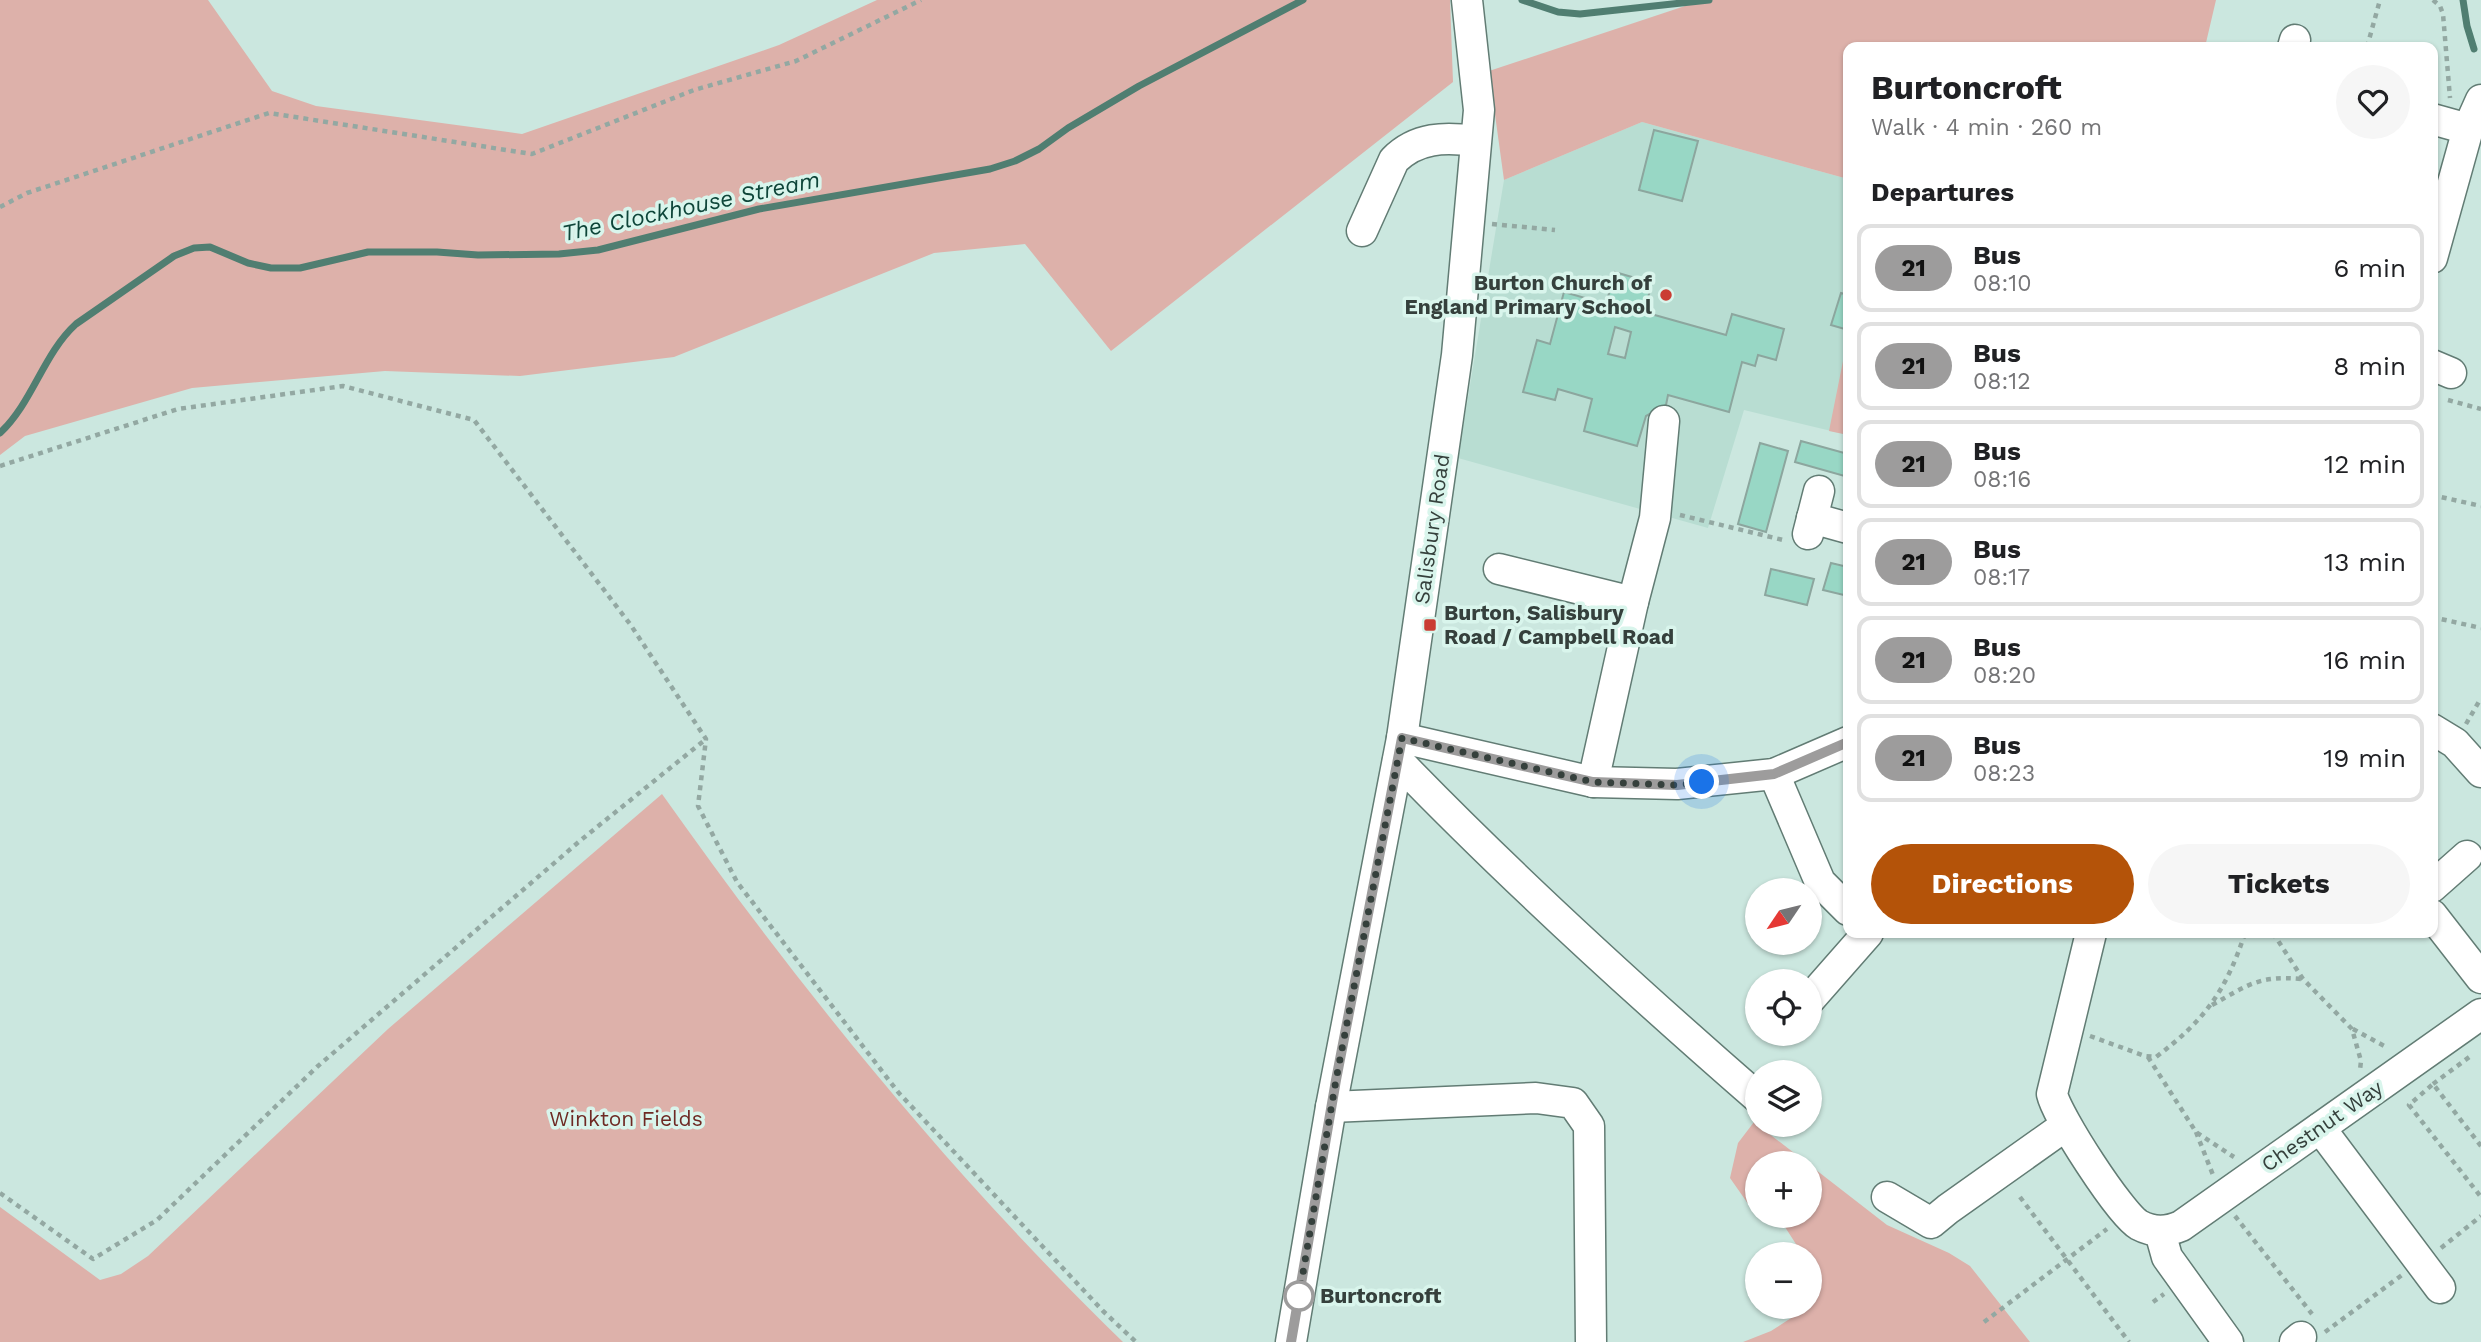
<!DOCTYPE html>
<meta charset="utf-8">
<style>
:root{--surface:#fff;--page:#f6f6f6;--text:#202124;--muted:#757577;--line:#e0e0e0;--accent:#b45309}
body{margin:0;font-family:"Work Sans",sans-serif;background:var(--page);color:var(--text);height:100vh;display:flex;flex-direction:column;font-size:26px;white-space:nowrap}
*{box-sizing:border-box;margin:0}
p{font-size:23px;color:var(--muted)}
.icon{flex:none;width:38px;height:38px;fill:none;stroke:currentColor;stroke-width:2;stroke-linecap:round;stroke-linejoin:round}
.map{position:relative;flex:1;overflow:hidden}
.sheet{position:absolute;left:1843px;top:42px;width:595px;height:896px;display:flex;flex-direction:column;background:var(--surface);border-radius:14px;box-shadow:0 2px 5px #0004}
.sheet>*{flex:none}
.badge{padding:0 14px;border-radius:23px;font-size:24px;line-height:46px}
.needle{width:46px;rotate:235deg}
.fabs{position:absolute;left:1745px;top:878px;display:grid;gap:14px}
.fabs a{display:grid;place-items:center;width:77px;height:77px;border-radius:50%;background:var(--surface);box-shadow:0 2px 5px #0004;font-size:35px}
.you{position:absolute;width:35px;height:35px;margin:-18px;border:5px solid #fff;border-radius:50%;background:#1a73e8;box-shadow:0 0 0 10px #1a73e833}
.map>.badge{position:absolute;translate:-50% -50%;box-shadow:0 0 0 4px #fff}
h2{padding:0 28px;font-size:26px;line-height:63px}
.round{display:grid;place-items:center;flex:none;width:74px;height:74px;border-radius:37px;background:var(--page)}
.summary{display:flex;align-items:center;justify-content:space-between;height:119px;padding:0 28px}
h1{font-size:33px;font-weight:700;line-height:52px}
.button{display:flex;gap:14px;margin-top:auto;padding:14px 28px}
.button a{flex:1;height:80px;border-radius:42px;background:var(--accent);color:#fff;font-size:28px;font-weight:700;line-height:80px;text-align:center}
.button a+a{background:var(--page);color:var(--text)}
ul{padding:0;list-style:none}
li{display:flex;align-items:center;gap:21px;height:88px;margin:0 14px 10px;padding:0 14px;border:4px solid var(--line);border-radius:14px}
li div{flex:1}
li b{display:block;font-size:26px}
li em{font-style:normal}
li .badge{min-width:77px;font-weight:700;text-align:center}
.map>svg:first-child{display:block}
.built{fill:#b8ddd2}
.green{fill:#ddb1aa}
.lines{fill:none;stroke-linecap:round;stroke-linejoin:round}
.stream{stroke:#507e71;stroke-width:7}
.building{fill:#98d7c5;stroke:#8ca69e;stroke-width:2;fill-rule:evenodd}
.minor-casing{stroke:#627c74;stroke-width:33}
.path{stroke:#93a8a2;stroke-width:4.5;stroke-dasharray:5 5;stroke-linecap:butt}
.minor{stroke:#fff;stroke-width:30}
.line-casing{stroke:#fff;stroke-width:16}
.line{stroke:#9d9c9c;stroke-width:10}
.walk{stroke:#35403c;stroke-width:7;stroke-dasharray:0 12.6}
.poi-dot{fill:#ca3c33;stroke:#d9f5ec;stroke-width:2.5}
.stop-dot{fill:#fff;stroke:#9d9c9c;stroke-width:3.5}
.labels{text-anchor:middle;stroke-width:7;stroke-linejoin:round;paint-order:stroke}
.poi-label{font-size:21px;font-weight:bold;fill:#35403c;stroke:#d9f5ec;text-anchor:end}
.street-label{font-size:21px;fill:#35403c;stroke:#d9f5ec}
.park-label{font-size:21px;fill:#6e2923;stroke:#d9f5ec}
.stop-label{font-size:21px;font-weight:bold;fill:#35403c;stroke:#d9f5ec;text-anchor:start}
.water-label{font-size:23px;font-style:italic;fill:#0e4539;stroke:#d9f5ec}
</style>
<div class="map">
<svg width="2481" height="1342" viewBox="0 0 2481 1342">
<rect width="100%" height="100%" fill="#cbe7df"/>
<!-- built -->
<polygon class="built" points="1642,122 1848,179 1848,435 1744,410 1708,528 1458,458 1504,180"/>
<!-- green -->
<g class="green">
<polygon points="0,0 208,0 272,91 316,106 522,134 779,45 877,0 1450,0 1453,82 1111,351 1025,244 934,253 674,357 520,376 385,371 192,388 25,436 0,455"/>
<polygon points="1703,0 2216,0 2205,47 1848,47 1848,179 1642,122 1504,180 1489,71"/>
<polygon points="1848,336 1848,435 1829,431"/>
<path d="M662 794C800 989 951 1175 1123 1342H0V1207L100 1280 121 1274 148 1256 388 1029Z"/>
<polygon points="1754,1122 1887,1225 1949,1253 1970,1266 2030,1342 1743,1342 1771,1331 1802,1311 1802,1307 1810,1307 1810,1255 1803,1255 1785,1227 1766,1216 1810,1216 1810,1164 1757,1164 1757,1211 1751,1208 1730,1178 1738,1143"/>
</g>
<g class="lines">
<!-- stream -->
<g class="stream">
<polyline points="1522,0 1558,12 1580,14 1709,0"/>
<polyline points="2463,0 2467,26 2474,49"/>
<path d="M0 433C33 402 43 354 76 324L174 256 194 248 210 247 248 263 271 268H300L368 252H437L478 255 559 254 598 250 759 209 990 169 1015 161 1039 149 1068 128 1139 86 1303 0"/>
</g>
</g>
<!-- building -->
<g class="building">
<polygon points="1654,130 1698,141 1682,201 1639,190"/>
<path d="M1615 272 1652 283 1644 312 1726 335 1732 314 1784 329 1776 360 1758 355 1755 366 1742 362 1729 412 1668 395 1666 405 1646 416 1637 446 1584 431 1592 399 1558 389 1555 400 1523 392 1537 340 1550 344 1564 292 1606 304ZM1615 327 1631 332 1625 358 1608 354Z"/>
<polygon points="1841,293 1848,295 1848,330 1831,325"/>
<polygon points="1801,441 1848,454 1848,477 1795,462"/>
<polygon points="1760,443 1788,451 1766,532 1738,524"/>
<polygon points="1831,563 1848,567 1848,596 1823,590"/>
<polygon points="1771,569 1814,579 1807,605 1765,595"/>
</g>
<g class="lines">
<defs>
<g id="minor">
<polyline points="2293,47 2295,40"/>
<polyline points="2432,119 2468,129"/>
<path d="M1362 231 1394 160C1417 137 1445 137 1475 141"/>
<polyline points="2432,258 2468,129 2481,100"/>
<polyline points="2432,365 2451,373"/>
<polyline points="1812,518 1848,528"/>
<polyline points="1808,534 1819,491"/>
<polyline points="1499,569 1633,602"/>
<polyline points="2432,729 2455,743 2481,772"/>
<polyline points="1402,738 1593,782 1677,784 1774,774 1848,742"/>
<path d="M1398 761C1512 879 1633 989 1757 1097"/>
<polyline points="1774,774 1820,882 1848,910"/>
<polyline points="1593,782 1633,602 1655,518 1664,421"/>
<polyline points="2432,887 2467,856"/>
<polyline points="2432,915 2481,978"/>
<path d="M2091 933 2052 1094C2057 1116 2120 1214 2139 1225 2154 1233 2167 1232 2181 1226L2481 1014"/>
<polyline points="1810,999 1868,933"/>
<polyline points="1331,1107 1536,1098 1573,1103 1589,1126 1591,1342"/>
<polyline points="2320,1128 2440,1288"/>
<polyline points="1887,1197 1931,1223 1948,1209 2065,1126"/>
<polyline points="2160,1232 2167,1257 2228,1342"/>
<polyline points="1291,1342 1331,1107 1402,738 1457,355 1479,110 1467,0"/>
<polyline points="2295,1342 2301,1337"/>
</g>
</defs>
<!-- minor casing -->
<use href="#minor" class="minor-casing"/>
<!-- path -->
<g class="path">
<polyline points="2433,0 2440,6 2443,14 2450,98"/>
<polyline points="2367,47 2380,0"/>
<polyline points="0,207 27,193 269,113 532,154 694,90 796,61 921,0"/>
<polyline points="1492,224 1555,230"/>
<polyline points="2448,400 2481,409"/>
<polyline points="0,466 178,409 343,386 474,420 630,624 706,739 698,806 737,882 898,1092 1103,1311 1136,1342"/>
<polyline points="2432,495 2481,506"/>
<polyline points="1680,515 1783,540"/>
<polyline points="2432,617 2481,628"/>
<polyline points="2466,724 2481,698"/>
<polyline points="2273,933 2303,979 2352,1029 2361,1061 2360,1070"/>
<path d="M2212 1005C2248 985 2259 975 2302 979"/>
<polyline points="2353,1029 2388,1048"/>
<path d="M2090 1036 2145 1056 2156 1057C2205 1020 2226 991 2245 933"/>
<polyline points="2148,1057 2196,1132 2234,1157"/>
<polyline points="2433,1084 2472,1055"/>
<polyline points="2196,1132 2213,1175"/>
<polyline points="2481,1146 2433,1084 2409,1105 2481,1197"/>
<polyline points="0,1193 93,1259 157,1220 318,1066 581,840 706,739"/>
<polyline points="2020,1197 2129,1342"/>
<polyline points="2235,1216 2312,1314"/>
<polyline points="2441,1248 2481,1216"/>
<polyline points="2153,1302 2164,1294"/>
<polyline points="1984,1322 2107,1229"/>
<polyline points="2325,1332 2402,1275"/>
</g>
<!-- minor -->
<use href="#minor" class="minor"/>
</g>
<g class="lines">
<defs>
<polyline id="line" points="1291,1342 1336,1080 1402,738 1593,782 1677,785 1774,774 1848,742"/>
</defs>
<!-- line casing -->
<use href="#line" class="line-casing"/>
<!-- line -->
<use href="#line" class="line"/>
<!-- walk -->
<polyline class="walk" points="1299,1296 1336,1080 1402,738 1593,782 1677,785 1702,782"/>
</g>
<!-- markers -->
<g class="poi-dot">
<circle cx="1666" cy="295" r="7"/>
<rect x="1423" y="618" width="14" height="14" rx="3.5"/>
</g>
<circle class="stop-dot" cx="1299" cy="1296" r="14"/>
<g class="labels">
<!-- poi labels -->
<g class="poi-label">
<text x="1652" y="290">Burton Church of<tspan x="1652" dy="24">England Primary School</tspan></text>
<text x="1444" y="620" text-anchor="start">Burton, Salisbury<tspan x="1444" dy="24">Road / Campbell Road</tspan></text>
</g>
<!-- street labels -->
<g class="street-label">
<text transform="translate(1432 529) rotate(-82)" y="7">Salisbury Road</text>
<text transform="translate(2322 1126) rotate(-35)" y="7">Chestnut Way</text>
</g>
<!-- park labels -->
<g class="park-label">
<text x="626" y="1126">Winkton Fields</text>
</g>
<!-- stop labels -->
<g class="stop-label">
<text x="1320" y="1303">Burtoncroft</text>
</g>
<!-- water labels -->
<g class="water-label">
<text transform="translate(691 206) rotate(-12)" y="8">The Clockhouse Stream</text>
</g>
</g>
</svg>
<div class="fabs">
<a><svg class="needle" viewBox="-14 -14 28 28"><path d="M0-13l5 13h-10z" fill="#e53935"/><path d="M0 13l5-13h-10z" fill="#757577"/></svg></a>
<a><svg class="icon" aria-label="locate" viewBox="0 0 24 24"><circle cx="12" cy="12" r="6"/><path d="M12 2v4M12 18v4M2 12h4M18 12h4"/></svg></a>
<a><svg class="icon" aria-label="layers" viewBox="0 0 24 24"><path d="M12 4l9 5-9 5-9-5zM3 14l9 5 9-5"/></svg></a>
<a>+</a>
<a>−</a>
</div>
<div class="you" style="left:1702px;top:782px"></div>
<section class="sheet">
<div class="summary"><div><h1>Burtoncroft</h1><p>Walk · 4 min · 260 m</p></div><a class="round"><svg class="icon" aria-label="heart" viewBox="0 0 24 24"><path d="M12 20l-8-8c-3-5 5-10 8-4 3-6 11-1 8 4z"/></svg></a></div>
<h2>Departures</h2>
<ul>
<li><span class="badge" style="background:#9d9c9c;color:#111">21</span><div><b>Bus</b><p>08:10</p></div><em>6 min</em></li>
<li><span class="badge" style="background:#9d9c9c;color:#111">21</span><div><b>Bus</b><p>08:12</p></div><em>8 min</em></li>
<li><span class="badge" style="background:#9d9c9c;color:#111">21</span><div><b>Bus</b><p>08:16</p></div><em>12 min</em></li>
<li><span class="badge" style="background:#9d9c9c;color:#111">21</span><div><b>Bus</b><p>08:17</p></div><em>13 min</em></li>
<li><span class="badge" style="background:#9d9c9c;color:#111">21</span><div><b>Bus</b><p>08:20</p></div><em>16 min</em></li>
<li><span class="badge" style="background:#9d9c9c;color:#111">21</span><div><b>Bus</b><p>08:23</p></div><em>19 min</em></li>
</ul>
<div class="button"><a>Directions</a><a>Tickets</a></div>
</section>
</div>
